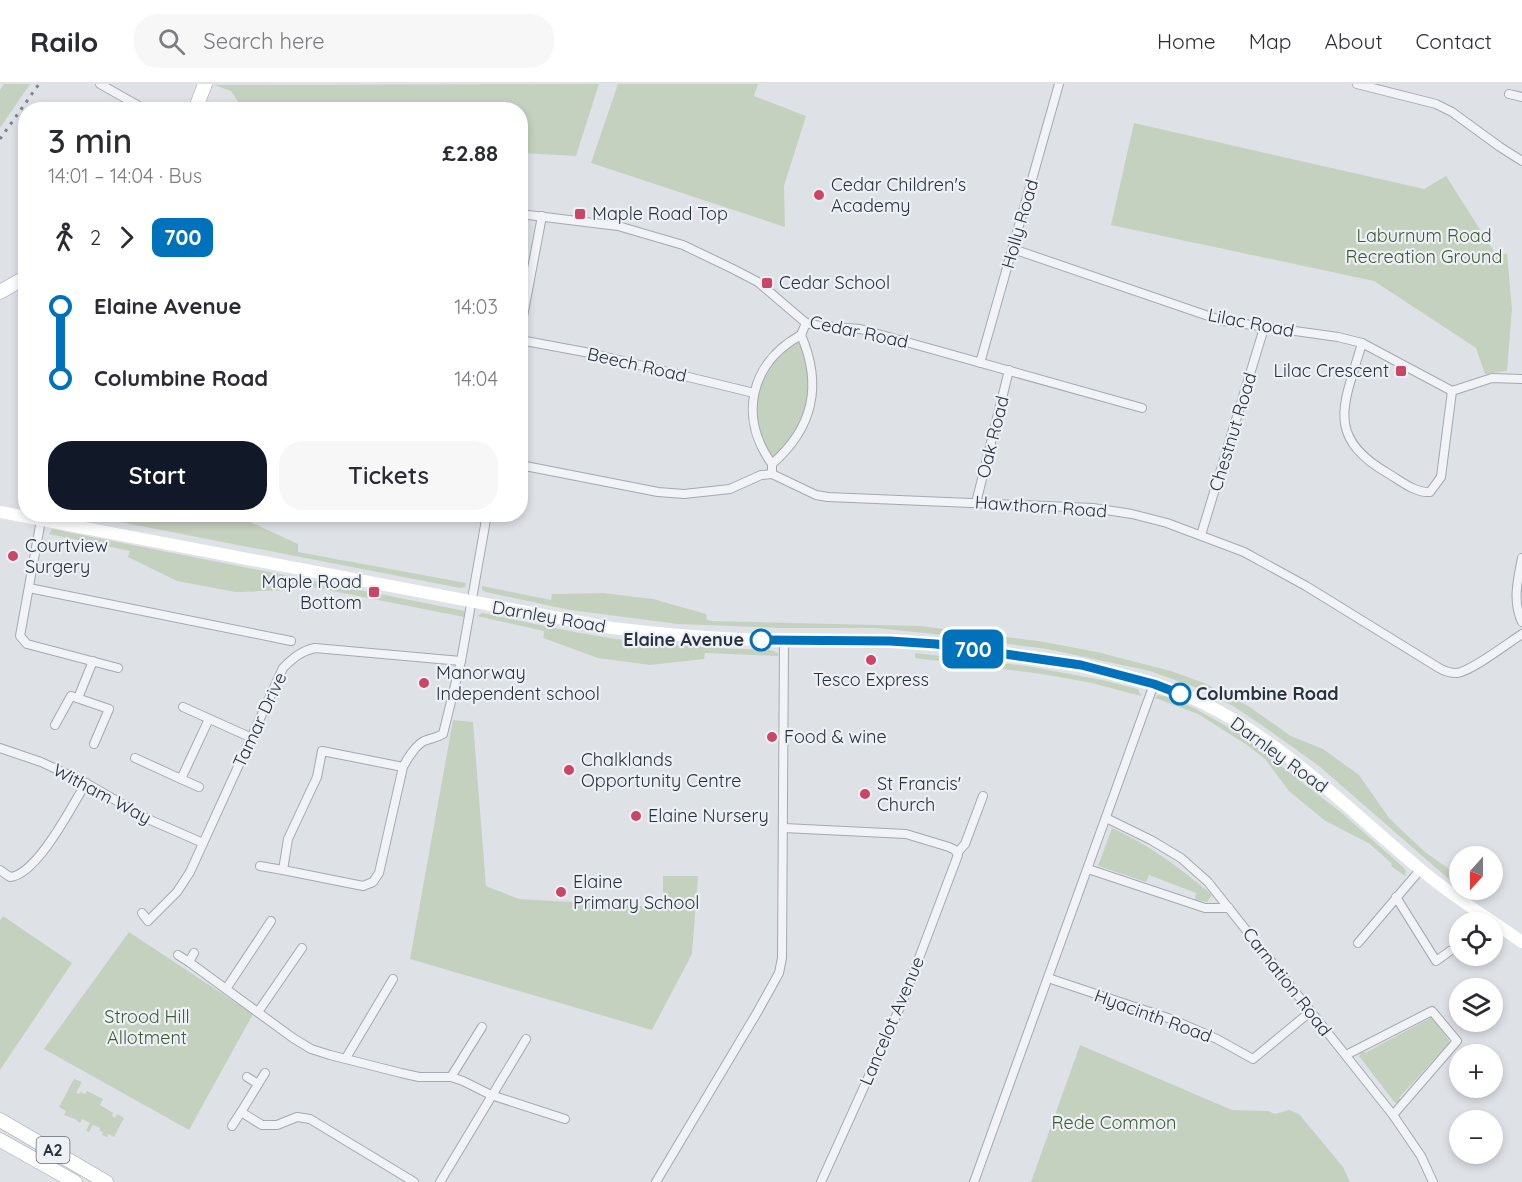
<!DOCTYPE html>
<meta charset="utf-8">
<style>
:root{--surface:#fff;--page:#f7f7f7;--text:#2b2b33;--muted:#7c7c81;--line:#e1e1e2;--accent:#111827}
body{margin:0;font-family:Quicksand,sans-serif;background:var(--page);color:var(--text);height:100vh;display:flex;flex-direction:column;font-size:22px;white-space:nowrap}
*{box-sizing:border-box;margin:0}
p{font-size:20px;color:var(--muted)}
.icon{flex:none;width:33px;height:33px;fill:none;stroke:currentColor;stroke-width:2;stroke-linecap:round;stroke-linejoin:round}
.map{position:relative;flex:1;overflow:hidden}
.drawer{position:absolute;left:18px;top:18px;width:510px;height:420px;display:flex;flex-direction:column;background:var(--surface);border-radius:24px;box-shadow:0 3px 9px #0003}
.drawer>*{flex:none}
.badge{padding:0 12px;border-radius:9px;font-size:21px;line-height:39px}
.needle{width:39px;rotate:201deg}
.fabs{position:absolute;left:1449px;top:762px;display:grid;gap:12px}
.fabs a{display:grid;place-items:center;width:54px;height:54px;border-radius:50%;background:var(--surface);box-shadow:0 3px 9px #0003;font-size:30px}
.map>.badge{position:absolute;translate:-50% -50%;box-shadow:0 0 0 3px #fff}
.legs{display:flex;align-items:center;gap:9px;height:66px;padding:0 30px;font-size:20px}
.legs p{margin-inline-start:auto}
.headline{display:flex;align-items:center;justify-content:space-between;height:102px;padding:0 30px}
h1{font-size:33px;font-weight:600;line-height:45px}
.primary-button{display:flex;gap:12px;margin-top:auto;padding:12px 30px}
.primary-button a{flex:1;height:69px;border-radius:24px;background:var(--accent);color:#fff;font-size:24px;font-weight:600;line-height:69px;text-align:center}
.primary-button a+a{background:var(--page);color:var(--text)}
ul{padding:0 30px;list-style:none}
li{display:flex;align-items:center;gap:21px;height:72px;font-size:22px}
li i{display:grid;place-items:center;width:9px;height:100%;margin:0 8px;background:currentColor}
li i::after{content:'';width:15px;height:15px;margin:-8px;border:4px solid;border-radius:50%;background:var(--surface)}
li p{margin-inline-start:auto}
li:first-child i{background:linear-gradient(#0000 50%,currentColor 0)}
li:last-child i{background:linear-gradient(currentColor 50%,#0000 0)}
header{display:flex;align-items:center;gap:36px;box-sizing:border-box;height:84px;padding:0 30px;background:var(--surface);border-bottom:2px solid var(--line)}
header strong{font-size:28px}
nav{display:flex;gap:33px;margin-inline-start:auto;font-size:21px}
.search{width:420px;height:54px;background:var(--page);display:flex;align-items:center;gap:15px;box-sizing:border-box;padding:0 21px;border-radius:24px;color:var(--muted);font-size:22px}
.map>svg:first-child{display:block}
.green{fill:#c5d1bf}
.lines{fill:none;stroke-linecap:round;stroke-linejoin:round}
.street-casing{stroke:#a4a9b1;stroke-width:10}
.primary-casing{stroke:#9ea8b2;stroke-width:15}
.street{stroke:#f1f3f6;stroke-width:8}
.secondary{stroke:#fff;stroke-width:12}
.primary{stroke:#fff;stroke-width:14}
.rail{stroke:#788390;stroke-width:3;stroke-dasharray:3 6;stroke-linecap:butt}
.line-1-casing{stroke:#fff;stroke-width:14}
.line-1{stroke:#0072bc;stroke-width:9}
.poi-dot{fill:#c94664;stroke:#edf1f5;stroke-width:2}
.stop-1-dot{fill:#fff;stroke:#0072bc;stroke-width:3}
.labels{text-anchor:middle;stroke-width:4.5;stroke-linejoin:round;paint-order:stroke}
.shield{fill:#edf1f5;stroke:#636b74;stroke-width:1.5}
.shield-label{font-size:16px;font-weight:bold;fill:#28313d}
.poi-label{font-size:18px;fill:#28313d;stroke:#edf1f5;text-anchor:start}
.street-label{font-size:18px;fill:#28313d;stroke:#edf1f5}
.park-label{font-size:18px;fill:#3f5935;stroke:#edf1f5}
.stop-label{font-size:18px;font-weight:bold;fill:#28313d;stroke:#edf1f5;text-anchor:end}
</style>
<header>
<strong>Railo</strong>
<div class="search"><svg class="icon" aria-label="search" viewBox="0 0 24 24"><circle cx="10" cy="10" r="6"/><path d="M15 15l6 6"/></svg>Search here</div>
<nav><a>Home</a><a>Map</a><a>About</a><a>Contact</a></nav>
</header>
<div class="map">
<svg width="1522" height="1098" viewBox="0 0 1522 1098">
<rect width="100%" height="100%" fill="#dee2e7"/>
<!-- green -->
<g class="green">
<polygon points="4,0 30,0 0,44 0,6"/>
<polygon points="599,0 576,72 521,69 520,26 243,25 231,7 214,1"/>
<polygon points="618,0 758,0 754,12 806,32 784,102 785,143 591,79"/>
<polygon points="1134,39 1424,105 1446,92 1495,169 1507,170 1512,225 1507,287 1485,290 1476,264 1374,197 1111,141"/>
<path d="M801 257 809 286 808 320 795 352 774 375C743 333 756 282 801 257Z"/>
<polygon points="134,430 217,431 248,437 298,460 298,468 466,499 465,503 460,504 84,431 114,431 131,434"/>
<polygon points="52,445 465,527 464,533 292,499 290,506 235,508 177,497 128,473 130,467 49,450"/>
<polygon points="482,502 551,516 552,510 603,509 653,515 706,530 707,536 711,537 920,542 1038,557 1097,568 1171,587 1204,599 1248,622 1291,652 1323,665 1359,691 1389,734 1411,755 1425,768 1459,792 1459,804 1319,682 1260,640 1233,622 1197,604 1150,587 1047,565 925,549 875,544 780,544 678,540 570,526 486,508 482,506"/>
<path d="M482 529C537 540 593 554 650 559 690 563 730 565 770 566L778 569V572L705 569 704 575 650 581 598 574 543 554 544 547 477 532Z"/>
<polygon points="915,569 1027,582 1102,596 1138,605 1141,612 1092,599 1042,590 915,574"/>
<polygon points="1158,611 1170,613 1196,625 1240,650 1343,730 1403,783 1406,787 1405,792 1391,782 1392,780 1370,760 1324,736 1289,707 1265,675 1247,661 1198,630 1155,614"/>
<polygon points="453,636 473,638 486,802 519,815 663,823 663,792 698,792 692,870 652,946 410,875"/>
<path d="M1112 744C1151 762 1179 783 1212 811L1207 818 1195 816 1196 809 1149 791 1146 798 1098 782Z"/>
<polygon points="3,832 72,879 0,986 0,837"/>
<polygon points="129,848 253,930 189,1046 44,965"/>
<polygon points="1432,933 1450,958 1399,1014 1402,1017 1395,1019 1359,972 1363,966 1365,969"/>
<polygon points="1080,961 1232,1026 1268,1027 1275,1030 1289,1026 1299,1030 1343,1083 1350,1098 1031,1098"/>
<polygon points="74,995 82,998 76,1009 79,1010 80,1008 85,1010 87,1007 103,1015 100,1021 113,1029 112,1032 115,1034 117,1030 124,1034 114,1053 109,1050 107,1053 102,1051 103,1048 99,1046 100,1044 93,1041 89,1048 86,1047 90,1039 82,1035 80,1039 75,1035 64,1031 66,1027 59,1023"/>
</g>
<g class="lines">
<defs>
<g id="street">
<polyline points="100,0 146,26"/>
<polyline points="1357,0 1436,20 1452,28 1500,63 1522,77"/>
<polyline points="1509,10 1522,13"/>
<polyline points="520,130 618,142 683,161 733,185 758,198 806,239 820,242 860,245 1142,324"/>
<polyline points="1013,165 1223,237 1338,253 1362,259 1452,307"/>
<polyline points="520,248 542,132"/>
<polyline points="520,256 590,269 754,309"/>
<path d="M1362 259C1345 319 1323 352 1389 390 1401 397 1415 409 1430 408L1441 393 1452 307"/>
<polyline points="980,279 1059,0"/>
<polyline points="1452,307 1492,294 1522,295"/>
<path d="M772 380C738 333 750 279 801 251"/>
<path d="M520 381 658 408 684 410 730 405 761 391 772 390 816 411 828 413 1093 424 1132 430 1167 439 1244 468 1306 502 1439 584C1444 587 1451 589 1457 589 1472 587 1508 559 1522 550"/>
<path d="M772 390V380C813 344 823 302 801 251L806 239"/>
<polyline points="976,419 1009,286"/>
<polyline points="41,436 20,552 27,560 118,584"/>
<polyline points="1201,451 1264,244"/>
<path d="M1522 474C1518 496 1512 516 1522 538"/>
<polyline points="29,504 291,557"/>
<polyline points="78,614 93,577"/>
<polyline points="183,623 252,654"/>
<polyline points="55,641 71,612 109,625 94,660"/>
<polyline points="0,664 41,678 86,699 148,735 203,759"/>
<polyline points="135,674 181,695 209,635"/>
<path d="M403 683 322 667 317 693 288 755 283 786 363 802 373 798 379 789 403 683C407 675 416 661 424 657 431 654 436 654 443 650L461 577 487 430"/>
<polyline points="181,695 199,703"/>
<polyline points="1106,734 1151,756 1181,774 1208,798 1393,1031 1421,1072 1433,1098"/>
<polyline points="784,744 906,750 949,763 955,766 958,771 902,919 821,1098"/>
<polyline points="957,769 965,760 983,712"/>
<polyline points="260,782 283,786"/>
<polyline points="1088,785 1205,824 1229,824"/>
<path d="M0 786 10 793C37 791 72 722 86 699"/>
<polyline points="1396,813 1436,877 1450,867"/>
<path d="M142 829 148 837 177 808 190 788 283 584C293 574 301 567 315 564L461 577"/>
<polyline points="1358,859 1420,786"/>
<polyline points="194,869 189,878 293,954 311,965 330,971 401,989 419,993 451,993 463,997 491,1011 565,1035"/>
<polyline points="178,871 189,878"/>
<polyline points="1048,894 1171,935 1217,955 1253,975 1310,928"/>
<polyline points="226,905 271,837"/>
<polyline points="258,928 302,864"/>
<polyline points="1346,971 1432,927 1457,957 1393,1031"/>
<polyline points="346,974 393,895"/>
<polyline points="265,989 241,1028 262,1041 277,1041 297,1033 310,1035 414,1098"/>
<polyline points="247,993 258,1000"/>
<polyline points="451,993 482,943"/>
<polyline points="232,1042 241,1028"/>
<polyline points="440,1098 526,955"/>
<polyline points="656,1098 758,927 779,889 782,874 784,557"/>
<polyline points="974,1098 1154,600"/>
</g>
<g id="primary">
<polyline points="195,26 205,0"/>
<polyline points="0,208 26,193"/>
<polyline points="0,1036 106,1098"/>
<polyline points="0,1056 75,1098"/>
</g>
</defs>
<!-- street casing -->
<use href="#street" class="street-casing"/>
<!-- primary casing -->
<use href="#primary" class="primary-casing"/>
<!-- street -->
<use href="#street" class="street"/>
<!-- secondary -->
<path class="secondary" d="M0 428 612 544C668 551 725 555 782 557 819 558 855 555 892 557 941 560 989 567 1037 575 1092 583 1150 594 1201 618 1284 658 1350 727 1420 785 1452 812 1488 834 1522 858"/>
<!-- primary -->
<use href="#primary" class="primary"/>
<!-- rail -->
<polyline class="rail" points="0,55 39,0"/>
</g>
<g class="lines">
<defs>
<polyline id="line-1" points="761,556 890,557 936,560 1081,581 1154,600 1180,610"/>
</defs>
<!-- line-1 casing -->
<use href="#line-1" class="line-1-casing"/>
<!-- line-1 -->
<use href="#line-1" class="line-1"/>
</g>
<!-- markers -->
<g class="poi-dot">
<circle cx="819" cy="111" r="6"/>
<rect x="574" y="124" width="12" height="12" rx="3"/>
<rect x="761" y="193" width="12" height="12" rx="3"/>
<rect x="1395" y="281" width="12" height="12" rx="3"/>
<circle cx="13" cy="472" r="6"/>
<rect x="368" y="502" width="12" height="12" rx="3"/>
<circle cx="871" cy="576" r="6"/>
<circle cx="424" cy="599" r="6"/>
<circle cx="772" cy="653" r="6"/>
<circle cx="569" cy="686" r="6"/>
<circle cx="865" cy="710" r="6"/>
<circle cx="636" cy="732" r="6"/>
<circle cx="561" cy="808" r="6"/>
</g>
<g class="stop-1-dot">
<circle cx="761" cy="556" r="10"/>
<circle cx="1180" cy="610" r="10"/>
</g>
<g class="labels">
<!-- shield labels -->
<rect class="shield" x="36.5" y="1053" width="33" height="26" rx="4.5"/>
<g class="shield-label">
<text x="53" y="1072">A2</text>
</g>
<!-- poi labels -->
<g class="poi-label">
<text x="831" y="107">Cedar Children's<tspan x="831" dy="21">Academy</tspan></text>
<text x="592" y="136">Maple Road Top</text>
<text x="779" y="205">Cedar School</text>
<text x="1389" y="293" text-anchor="end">Lilac Crescent</text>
<text x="25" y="468">Courtview<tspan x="25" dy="21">Surgery</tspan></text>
<text x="362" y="504" text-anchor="end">Maple Road<tspan x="362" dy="21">Bottom</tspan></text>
<text x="436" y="595">Manorway<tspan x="436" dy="21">Independent school</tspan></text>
<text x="871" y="602" text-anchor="middle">Tesco Express</text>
<text x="784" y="659">Food &amp; wine</text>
<text x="581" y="682">Chalklands<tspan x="581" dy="21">Opportunity Centre</tspan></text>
<text x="877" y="706">St Francis'<tspan x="877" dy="21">Church</tspan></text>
<text x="648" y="738">Elaine Nursery</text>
<text x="573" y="804">Elaine<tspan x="573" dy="21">Primary School</tspan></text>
</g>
<!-- street labels -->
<g class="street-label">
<text transform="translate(1020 140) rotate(-74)" y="6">Holly Road</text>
<text transform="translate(1251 239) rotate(11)" y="6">Lilac Road</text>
<text transform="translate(859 248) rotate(12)" y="6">Cedar Road</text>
<text transform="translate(637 281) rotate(13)" y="6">Beech Road</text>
<text transform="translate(1233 348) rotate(-73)" y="6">Chestnut Road</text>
<text transform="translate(993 353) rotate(-76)" y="6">Oak Road</text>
<text transform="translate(1041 423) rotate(4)" y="6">Hawthorn Road</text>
<text transform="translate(549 533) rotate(10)" y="6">Darnley Road</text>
<text transform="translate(260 636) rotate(-65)" y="6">Tamar Drive</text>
<text transform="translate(1279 671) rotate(36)" y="6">Darnley Road</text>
<text transform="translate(102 710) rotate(28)" y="6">Witham Way</text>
<text transform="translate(1287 898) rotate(52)" y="6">Carnation Road</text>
<text transform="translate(1153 932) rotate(20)" y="6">Hyacinth Road</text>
<text transform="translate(892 937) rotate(-67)" y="6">Lancelot Avenue</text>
</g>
<!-- park labels -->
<g class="park-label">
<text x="1424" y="158">Laburnum Road<tspan x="1424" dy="21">Recreation Ground</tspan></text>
<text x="147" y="939">Strood Hill<tspan x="147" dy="21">Allotment</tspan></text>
<text x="1114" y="1045">Rede Common</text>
</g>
<!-- stop labels -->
<g class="stop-label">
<text x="744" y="562">Elaine Avenue</text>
<text x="1196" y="616" text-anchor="start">Columbine Road</text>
</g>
</g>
</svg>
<div class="fabs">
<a><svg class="needle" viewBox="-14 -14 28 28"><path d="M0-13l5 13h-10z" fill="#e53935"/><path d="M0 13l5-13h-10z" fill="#7c7c81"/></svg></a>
<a><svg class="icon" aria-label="locate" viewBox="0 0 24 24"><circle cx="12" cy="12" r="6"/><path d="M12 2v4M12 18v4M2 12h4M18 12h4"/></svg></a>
<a><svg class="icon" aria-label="layers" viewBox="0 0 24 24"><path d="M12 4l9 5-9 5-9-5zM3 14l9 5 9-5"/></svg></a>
<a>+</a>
<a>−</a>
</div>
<b class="badge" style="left:973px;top:565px;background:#0072bc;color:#fff">700</b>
<section class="drawer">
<div class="headline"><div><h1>3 min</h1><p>14:01 – 14:04 · Bus</p></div><b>£2.88</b></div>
<div class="legs"><svg class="icon" aria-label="walk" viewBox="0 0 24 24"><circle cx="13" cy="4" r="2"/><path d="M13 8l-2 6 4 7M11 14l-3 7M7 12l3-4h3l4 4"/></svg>2<svg class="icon" aria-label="forward" viewBox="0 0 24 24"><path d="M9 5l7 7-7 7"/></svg><b class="badge" style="background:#0072bc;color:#fff">700</b></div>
<ul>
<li><i style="color:#0072bc"></i><b>Elaine Avenue</b><p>14:03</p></li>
<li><i style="color:#0072bc"></i><b>Columbine Road</b><p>14:04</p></li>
</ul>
<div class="primary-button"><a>Start</a><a>Tickets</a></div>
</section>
</div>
